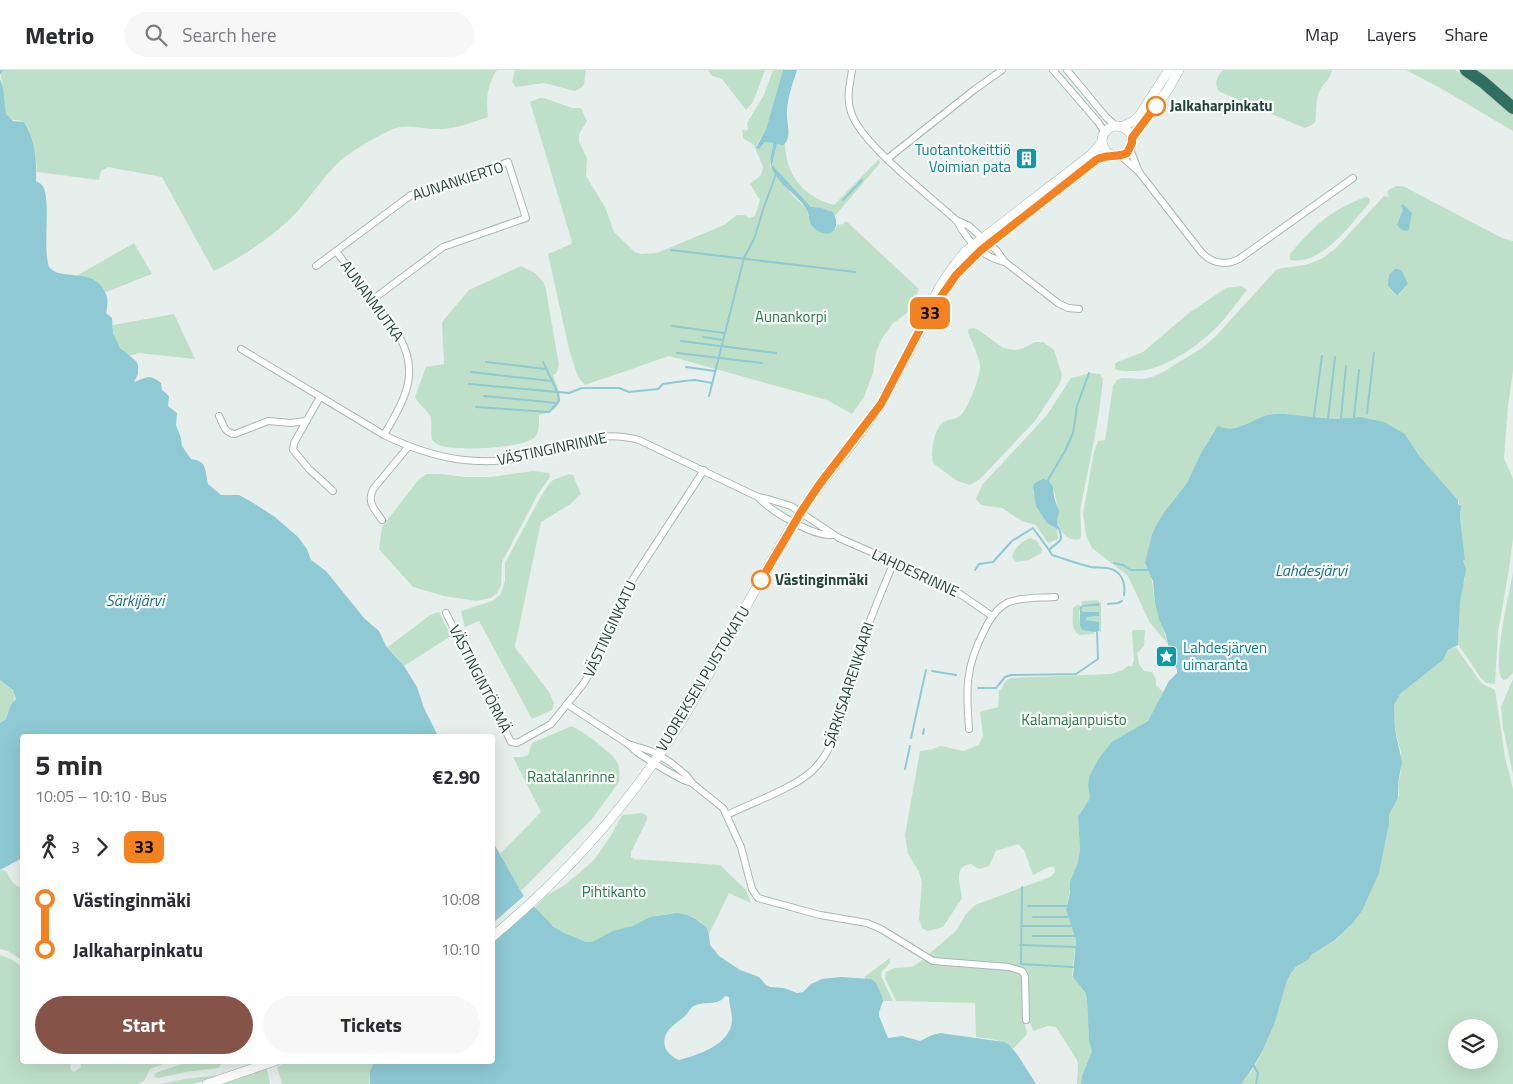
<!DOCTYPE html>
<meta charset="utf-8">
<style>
:root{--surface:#fff;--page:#f7f7f7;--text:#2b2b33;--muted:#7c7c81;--line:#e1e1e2;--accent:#855347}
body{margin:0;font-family:"Titillium Web",sans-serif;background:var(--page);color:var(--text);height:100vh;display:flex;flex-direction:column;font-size:19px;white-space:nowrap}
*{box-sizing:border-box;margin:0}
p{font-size:16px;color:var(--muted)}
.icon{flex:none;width:28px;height:28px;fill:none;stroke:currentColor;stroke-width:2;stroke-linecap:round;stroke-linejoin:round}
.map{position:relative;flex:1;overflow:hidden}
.sheet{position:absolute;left:20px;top:664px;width:475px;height:330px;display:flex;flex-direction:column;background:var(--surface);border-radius:5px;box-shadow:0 5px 20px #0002}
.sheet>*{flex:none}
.badge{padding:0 10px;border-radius:8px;font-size:18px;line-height:32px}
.buttons{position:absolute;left:1448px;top:949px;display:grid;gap:10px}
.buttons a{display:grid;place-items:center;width:50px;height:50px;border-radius:50%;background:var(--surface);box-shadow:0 5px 20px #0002;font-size:25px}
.map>.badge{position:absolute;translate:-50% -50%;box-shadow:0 0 0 2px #fff}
.legs{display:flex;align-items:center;gap:8px;height:55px;padding:0 15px;font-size:16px}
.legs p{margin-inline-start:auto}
.overview{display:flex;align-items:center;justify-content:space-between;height:85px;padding:0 15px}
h1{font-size:28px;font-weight:700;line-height:38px}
.primary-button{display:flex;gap:10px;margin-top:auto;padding:10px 15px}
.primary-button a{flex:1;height:58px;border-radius:30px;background:var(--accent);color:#fff;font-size:20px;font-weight:700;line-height:58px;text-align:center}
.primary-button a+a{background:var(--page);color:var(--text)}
ul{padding:0 15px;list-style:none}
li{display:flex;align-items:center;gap:18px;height:50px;font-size:19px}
li i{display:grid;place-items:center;width:8px;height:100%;margin:0 6px;background:currentColor}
li i::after{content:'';width:12px;height:12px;margin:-6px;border:4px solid;border-radius:50%;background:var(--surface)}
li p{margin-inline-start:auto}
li:first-child i{background:linear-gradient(#0000 50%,currentColor 0)}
li:last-child i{background:linear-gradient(currentColor 50%,#0000 0)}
header{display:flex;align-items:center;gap:30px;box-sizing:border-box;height:70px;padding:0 25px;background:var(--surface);border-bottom:1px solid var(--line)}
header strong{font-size:24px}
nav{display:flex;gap:28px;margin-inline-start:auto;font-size:18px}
.search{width:350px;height:45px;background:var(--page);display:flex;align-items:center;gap:12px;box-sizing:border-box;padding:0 18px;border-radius:28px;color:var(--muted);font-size:19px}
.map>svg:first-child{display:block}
.green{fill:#bfe0c8;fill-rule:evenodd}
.water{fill:#8ec9d4;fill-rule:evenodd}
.pier{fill:#e6efeb}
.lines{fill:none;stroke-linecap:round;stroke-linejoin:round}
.stream{stroke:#8ec9d4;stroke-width:2}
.minor-casing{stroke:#a8b8b2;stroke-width:8}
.secondary-casing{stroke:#a4bbb3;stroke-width:10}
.motorway-casing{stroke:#c2cac8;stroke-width:14}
.minor{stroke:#fff;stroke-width:6}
.secondary{stroke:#fff;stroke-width:9}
.motorway{stroke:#2f6f62;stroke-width:12}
.line-1-casing{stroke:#fff;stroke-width:11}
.line-1{stroke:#f58220;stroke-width:8}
.stop-1-dot{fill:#fff;stroke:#f58220;stroke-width:2.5}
.labels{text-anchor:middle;stroke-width:4.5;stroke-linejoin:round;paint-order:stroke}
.stop-label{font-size:15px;font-weight:bold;fill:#24423a;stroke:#f7fbf9;text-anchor:start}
.culture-label{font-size:15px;fill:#0d838f;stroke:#f7fbf9;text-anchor:end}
.street-label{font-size:15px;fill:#24423a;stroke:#f7fbf9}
.park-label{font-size:15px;fill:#2d7a4b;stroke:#f7fbf9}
.water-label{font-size:16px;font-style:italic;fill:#1c6f80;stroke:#f7fbf9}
</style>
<header>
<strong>Metrio</strong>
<div class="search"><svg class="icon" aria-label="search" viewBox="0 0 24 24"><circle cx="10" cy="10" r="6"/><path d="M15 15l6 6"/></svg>Search here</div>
<nav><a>Map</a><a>Layers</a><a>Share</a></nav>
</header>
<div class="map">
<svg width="1513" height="1014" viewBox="0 0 1513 1014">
<rect width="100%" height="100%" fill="#e6efeb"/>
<!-- green -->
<g class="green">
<path d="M0 0H497C487 15 486 29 488 47 473 52 456 59 440 59 423 60 407 52 391 60 377 66 350 82 339 92 323 107 311 126 297 142 274 166 245 185 216 200H213L162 107 108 97 101 101 99 110 37 102C37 92 32 55 22 51 18 50 14 51 10 49L6 44Z"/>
<polygon points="515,0 586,0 584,14 582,17 575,21 544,13 516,17 512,12"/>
<polygon points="708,0 765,0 753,32 746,40 722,9 712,6"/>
<polygon points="773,0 783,0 766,59 756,76 760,78 765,72 773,73 770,95 794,127 807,139 808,146 836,159 837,155 843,154 846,151 919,219 907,243 892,254 881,270 876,282 873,303 864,327 852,344 827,330 669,286 585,315 579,308 576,301 569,279 548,184 571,174 572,172 530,32 540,28 544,28 572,38 581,38 587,51 579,64 579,72 587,88 586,106 605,137 614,162 635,182 640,184 657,183 724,155 737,145 744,145 750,148 755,146 760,130 750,114 761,105 763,97 754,75 743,68 742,59 746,61 748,59 747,53 764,25"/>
<path d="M1223 0H1332C1331 9 1324 12 1320 20 1315 30 1317 42 1315 52L1312 55 1305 58 1220 22C1213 15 1217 6 1223 0Z"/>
<polygon points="1406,0 1455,0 1477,15 1513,46 1513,61 1442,19"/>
<polygon points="1476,0 1513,0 1513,31"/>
<path d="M777 74H785C786 106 804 127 834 135L879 89 880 93 835 146C829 136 820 140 811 137L772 96Z"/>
<path d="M1396 116H1403L1502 168 1513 171V301L1508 336 1504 388 1513 409V468L1509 499 1498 562 1495 614 1486 613 1481 608 1458 574 1460 533 1462 516 1465 508 1463 492 1465 490 1460 447 1461 438 1458 430 1420 387 1405 364 1354 347 1333 349 1282 344 1253 351 1241 357 1227 359 1219 356 1214 360 1201 383 1187 413 1168 437 1152 464 1145 495 1151 504 1155 533 1168 574 1150 553 1128 506 1092 478 1086 465 1083 444 1094 382 1098 371 1105 370 1113 316 1117 310 1122 308 1143 309 1152 307 1163 302 1202 278 1215 267 1276 200 1282 198 1306 195 1323 188 1335 179 1384 126 1389 127 1387 121ZM1403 203 1408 214 1399 225 1396 226 1389 218Z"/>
<path d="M1366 127 1369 128 1370 132C1352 153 1322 196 1290 190V184C1313 157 1331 139 1366 127Z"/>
<polygon points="134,173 152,204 106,222 103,219 78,205"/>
<path d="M521 196 535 203 544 213 546 220 559 295 557 302 553 306C562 326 566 340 539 345 539 352 540 363 534 368 522 378 459 381 442 376 439 376 435 373 432 370 430 362 433 354 430 346 426 339 418 334 415 327L426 297 444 294 442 252 469 220Z"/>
<path d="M1241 216 1247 220C1237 232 1228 245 1218 256 1198 276 1162 302 1134 301 1127 301 1120 302 1115 299V294L1117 292 1143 282 1189 243 1226 218Z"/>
<path d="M174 244 195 289 139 283 129 286C118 278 112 269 113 255Z"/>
<path d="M972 258 977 259 1002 277 1008 279 1016 280 1024 278 1035 272H1043L1054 280 1062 305 1060 313 1035 351 980 409 970 415 957 411 933 393C930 383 934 360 942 353 947 349 955 350 960 346 968 339 981 305 980 295 978 284 972 273 968 262L969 259Z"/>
<path d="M1091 303 1100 304 1103 309C1099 352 1089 394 1081 435 1079 444 1083 465 1080 469 1067 472 1062 463 1057 452 1059 441 1056 415 1046 409L1033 421 1047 453 1057 459 1058 469 1048 473 1036 455 1022 451 1002 438 981 435 976 429 982 415 1047 345 1071 308Z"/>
<polygon points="533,401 549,403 550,407 538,424 502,492 501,515 498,522 491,528 476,531 444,526 413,517 379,479 382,457 419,409 427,404 440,404 465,407 491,407"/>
<polygon points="569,404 573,405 581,424 569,435 541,452 515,576 516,579 549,622 554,633 552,640 532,649 479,551 465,557 461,541 492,531 501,524 505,511 505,493 540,428 549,414 553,410"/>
<path d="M1031 468 1037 471 1042 479 1041 483 1029 490 1016 492 1012 487C1013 479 1023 470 1031 468Z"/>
<path d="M1513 502V603L1507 609 1503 610C1491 597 1510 521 1513 502Z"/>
<path d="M1097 530 1101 533V563L1099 561V552L1086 551 1087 547 1099 546V542H1083L1081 540 1083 537 1099 536H1082L1079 541 1080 557 1083 560 1094 562V564L1079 565C1070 558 1073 548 1073 538L1077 535 1081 536 1082 531Z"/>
<polygon points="439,542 451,566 404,596 388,577 430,545"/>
<path d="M1133 560H1145L1144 576 1137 583 1139 594 1144 601 1152 602 1156 609V615L1164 623 1148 651 1129 663 1089 707 1088 715 1090 728 1078 747 1080 779 1078 792 1072 807 1066 840 1076 870 1072 905 1085 922 1087 929 1089 971 1092 981 1082 1006 1081 1014H1077L1078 996 1077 990 1056 957 1048 956 1033 961C1030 952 1027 943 1027 933 1026 922 1031 910 1026 900L1020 897 939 890 929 884 956 861 966 844 975 835 1050 807 1055 802 1054 797H1049L1033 805 1024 780 1018 774 996 781 989 796 979 799 971 794C952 796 961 816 962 828L943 857 928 861 922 858 919 849 922 812 919 802 908 784 905 765 920 681 933 679 941 676 964 681 979 675 983 665 980 642 998 637 999 621 1002 619 1004 613 1010 608 1111 604 1123 600 1128 596H1132L1134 590 1132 562Z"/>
<path d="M1456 577 1479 610 1483 614 1495 620 1505 687 1513 719V1014H1241C1244 1009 1249 1004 1253 999 1262 985 1268 968 1274 953 1280 939 1281 923 1287 909 1294 895 1307 893 1311 885L1337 869 1352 854 1362 841 1379 802 1387 763 1389 745 1399 726 1398 713 1401 701V682L1395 660 1394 635 1401 623 1443 590 1448 580ZM1456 958H1489V990H1456Z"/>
<polygon points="1513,609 1513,704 1503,658 1501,637"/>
<path d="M0 610C4 613 10 617 13 621 19 628 8 651 0 653Z"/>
<path d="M572 656C582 661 613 683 617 692 620 698 620 706 619 712L592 749 521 821 515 812 500 784 541 742 513 687H522L528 685 532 673Z"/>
<path d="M642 743 647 746V750L631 782V787L634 789 720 795 746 820 751 833 729 823 709 864C700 840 670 841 649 848 642 850 637 854 631 856 625 859 619 859 613 862 606 865 600 871 592 872 572 874 547 851 534 838L547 825 565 815 594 790 610 767 622 745Z"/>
<path d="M0 799 7 802C10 810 14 816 22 818V890L8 881 0 879Z"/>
<polygon points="0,885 11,889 22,897 22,991 72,991 70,995 71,1000 74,1002 81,997 80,991 171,991 150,999 144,1011 137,1014 0,1014"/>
<polygon points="890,888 890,893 882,901 881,906 893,931 883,931 882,926 864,907"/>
<path d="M922 890 948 896 1005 898 1023 904V946L1027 964 1013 979C1004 969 988 969 976 967L975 933 896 931 885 908 886 902 894 898 912 897Z"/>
<polygon points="191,991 224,991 218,998 186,1002 158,1008 154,1007 155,1004 158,1002"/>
<polygon points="287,991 374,991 370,1006 369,1014 282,1014 277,997"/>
<polygon points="253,993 254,995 193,1014 160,1014 185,1009 219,1005"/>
<polygon points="267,999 270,1014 221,1014"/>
</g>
<!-- water -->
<g class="water">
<path d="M783 0H797C793 13 787 28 787 42 786 53 793 68 783 75L777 74 772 95 811 137 822 138 833 142C843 160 828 171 814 158 808 153 810 146 807 140 799 125 775 113 771 95 769 88 773 80 773 73L765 72 759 79 756 78 766 59Z"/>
<path d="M0 9 3 18 6 44 13 51 24 52C35 68 37 92 36 111 38 112 40 113 42 115 52 127 42 176 49 197 60 211 88 198 102 217 109 226 108 234 106 243L112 248 113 263 120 278 136 291 138 295V304L134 312C146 308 149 303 161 313L162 320 169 326 168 336 177 343 176 355 181 368 182 376 191 389C207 391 205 400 208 414L221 425H239L250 431 275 447 298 467 307 479 311 490 326 501 364 548 379 561 386 576 404 596 417 617 424 638 438 666H22V788L2 799H0V653L6 649 11 635 16 629 13 620 0 610Z"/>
<polygon points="1403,134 1412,143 1409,159 1407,161 1402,160 1397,155 1403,140 1401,136"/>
<polygon points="1395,199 1398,199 1402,201 1408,214 1397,226 1388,216 1389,205"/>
<path d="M1285 344 1333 349 1360 347 1384 352 1405 364 1420 387 1458 430V434L1461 436 1460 447 1465 490 1463 491 1466 499 1460 533 1458 575 1448 580 1443 590 1401 623 1394 635 1395 660 1402 692 1398 713V728L1389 745V754L1379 803 1362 841 1352 854 1335 870 1311 885 1309 889 1296 897 1291 903 1287 910 1275 952 1263 980 1254 996 1241 1014H1081L1082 1006 1092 981 1089 971 1087 929 1085 922 1073 907 1076 870 1066 840 1070 823V812L1078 792 1080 779 1078 747 1090 728 1088 715 1089 707 1099 688 1112 672 1148 651 1169 611 1177 603V600L1169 579 1166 565 1159 549 1155 533 1153 511 1145 493 1152 464 1157 454 1165 441 1187 413 1201 383 1216 358 1219 356C1236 364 1249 351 1265 346 1271 344 1279 344 1285 344Z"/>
<polygon points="1043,409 1048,410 1053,417 1054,427 1059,442 1057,451 1058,457 1057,459 1047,453 1036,436 1033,416 1035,413"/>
<polygon points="1099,533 1099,536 1083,537 1081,540 1083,542 1099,542 1099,546 1087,547 1086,550 1099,552 1099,561 1094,562 1082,560 1080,556 1080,537 1084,535"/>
<path d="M493 772 523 825 553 856 564 863 586 872H592L613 861 632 856 650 847 677 843 687 845 696 849 706 857 709 864 710 875 719 886 740 900 759 907 766 915 770 917 784 918 797 923 803 922 811 914 822 909 841 907 871 909 876 913 882 926 883 931 879 942V946L888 968 902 966 920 971 932 965 940 963 1004 972 1009 975 1017 984 1036 1014H370V1002L374 991H492ZM725 926 729 927C729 934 732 942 732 950 731 974 699 985 679 990 674 988 667 983 665 977 661 961 676 954 685 946 689 942 690 937 696 935 707 931 718 936 725 926Z"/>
</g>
<!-- pier -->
<polygon class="pier" points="526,824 535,835 493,872 493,853"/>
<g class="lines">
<!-- stream -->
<g class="stream">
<polyline points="0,3 2,0"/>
<polyline points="843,130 862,110"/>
<polyline points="671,180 855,202"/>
<polyline points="672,256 724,263"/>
<polyline points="703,267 723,270"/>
<polyline points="681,271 776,283"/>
<polyline points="677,283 762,293"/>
<polyline points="486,292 546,299"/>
<polyline points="686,297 715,301"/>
<polyline points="471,302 551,311"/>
<polyline points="469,314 569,323 582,318 619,318 629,322 658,319 663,314 684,311 695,310 712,313"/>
<polyline points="484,326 557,333"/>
<polyline points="709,326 744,188 754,169 763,140 776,104"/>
<polyline points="476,337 549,342 559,331 558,323 543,292"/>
<polyline points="1367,343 1374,283"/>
<polyline points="1314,346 1322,286"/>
<polyline points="1354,347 1359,300"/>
<polyline points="1341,348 1346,296"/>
<polyline points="1328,349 1335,287"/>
<polyline points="1048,410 1065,381 1073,363 1077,336 1089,303"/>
<path d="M1058 457C1066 473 1057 471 1049 480L1052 485C1065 489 1078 494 1091 497 1096 498 1102 497 1107 498 1121 500 1126 512 1124 525"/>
<polyline points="1114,493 1123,495 1131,500 1149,500"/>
<polyline points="975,500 979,494 993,492 1012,471 1033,458 1049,480"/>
<polyline points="1108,534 1118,533 1122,531"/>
<polyline points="932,601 956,605"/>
<polyline points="978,618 996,618 1005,607 1011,605 1076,604 1098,589 1097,561"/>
<polyline points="923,664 924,659"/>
<polyline points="911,668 926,600"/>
<polyline points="905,699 910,676"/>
<polyline points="1022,817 1021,894 1073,897"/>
<polyline points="1028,836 1067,836"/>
<polyline points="1033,847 1067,847"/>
<polyline points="1021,856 1071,856"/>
<polyline points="1033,866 1075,866"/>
<polyline points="1020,875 1076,877"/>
<polyline points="1254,996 1258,1003 1256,1014"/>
</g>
<defs>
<g id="minor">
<path d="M852 0C850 14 846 29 851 42 860 73 931 127 956 150L969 156 997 181 1005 192 1058 233 1068 238 1079 239"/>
<polyline points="1053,0 1098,52 1105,63"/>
<polyline points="1067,0 1106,47 1116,56"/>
<polyline points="1130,79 1139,102"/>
<path d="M1121 86 1139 102 1202 183C1213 194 1225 196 1239 189L1353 108"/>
<polyline points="887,89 974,20 1002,0"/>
<path d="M957 151C968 172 982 187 1005 192"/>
<path d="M336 181 400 268C421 306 402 333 384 365"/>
<polyline points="316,196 411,125 508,92 526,148 443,177 372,230"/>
<path d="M241 279 384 365C435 390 484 399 539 384 577 374 599 359 639 370L758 427 768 429 791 436 839 468 947 515 992 546"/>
<polyline points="320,327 294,373 293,380 309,399 333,421"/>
<path d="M219 346C223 354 225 364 235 364L268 351 291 353 306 351"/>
<path d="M758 427C772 442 813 467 834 465"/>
<path d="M382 450C374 439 366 431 374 418L408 377"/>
<polyline points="446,543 511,672 517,673 551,654 584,613 597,590 629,515 704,400"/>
<polyline points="568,635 628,674 638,683 665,700 683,710 692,713"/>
<path d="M969 659C966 619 965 598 984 561 989 550 996 538 1009 532 1022 527 1040 528 1055 527"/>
<polyline points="628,674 651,681 670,692 686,705 693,714 723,738 741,777 752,819 758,828 820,845 867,853 881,859 933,891 1009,897 1022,901 1025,906 1026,950"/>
<path d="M727 745C751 733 794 718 812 701 843 672 847 616 860 578 870 549 882 520 894 492"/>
</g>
<g id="secondary">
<circle cx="1117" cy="71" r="15"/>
<polyline points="1123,56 1134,51 1139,46 1169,0"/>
<polyline points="1132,68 1167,21 1179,0"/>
<path d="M932 232C941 212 952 197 966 181L1092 84 1102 72"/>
<path d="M492 867C567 805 631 732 682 650 721 586 754 518 793 454 819 411 855 375 881 333 908 291 924 242 957 204 975 184 996 168 1017 152 1043 131 1070 111 1096 90L1111 85"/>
<polyline points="207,1014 275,991"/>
</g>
<polyline id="motorway" points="1466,0 1483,12 1513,38"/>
</defs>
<!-- minor casing -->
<use href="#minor" class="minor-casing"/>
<!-- secondary casing -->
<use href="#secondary" class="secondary-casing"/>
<!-- motorway casing -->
<use href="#motorway" class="motorway-casing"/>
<!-- minor -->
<use href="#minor" class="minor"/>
<!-- secondary -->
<use href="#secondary" class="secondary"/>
<!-- motorway -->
<use href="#motorway" class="motorway"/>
</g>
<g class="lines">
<defs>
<path id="line-1" d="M761 510 801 442 819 415 881 334 926 248 956 205 980 181 1096 90C1106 84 1116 88 1127 83L1132 73V68L1156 36"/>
</defs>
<!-- line-1 casing -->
<use href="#line-1" class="line-1-casing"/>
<!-- line-1 -->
<use href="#line-1" class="line-1"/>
</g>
<!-- icons -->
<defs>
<symbol id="building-square" viewBox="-11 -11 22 22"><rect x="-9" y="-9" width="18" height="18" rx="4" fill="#0f9aa8" stroke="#f7fbf9"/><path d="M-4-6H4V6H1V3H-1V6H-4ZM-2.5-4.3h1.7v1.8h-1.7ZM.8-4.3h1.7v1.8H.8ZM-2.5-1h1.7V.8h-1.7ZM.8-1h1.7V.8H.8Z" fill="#fff"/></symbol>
<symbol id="sight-square" viewBox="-11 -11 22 22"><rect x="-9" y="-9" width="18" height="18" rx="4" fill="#0f9aa8" stroke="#f7fbf9"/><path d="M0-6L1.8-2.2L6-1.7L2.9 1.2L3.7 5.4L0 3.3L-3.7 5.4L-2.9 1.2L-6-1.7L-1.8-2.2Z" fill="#fff"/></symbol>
</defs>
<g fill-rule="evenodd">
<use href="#building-square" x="1014" y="76" width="25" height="25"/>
<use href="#sight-square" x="1154" y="574" width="25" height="25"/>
</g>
<!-- markers -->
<g class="stop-1-dot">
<circle cx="1156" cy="36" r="9"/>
<circle cx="761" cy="510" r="9"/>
</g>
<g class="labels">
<!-- stop labels -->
<g class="stop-label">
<text x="1170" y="41">Jalkaharpinkatu</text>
<text x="775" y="515">Västinginmäki</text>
</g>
<!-- culture labels -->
<g class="culture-label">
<text x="1011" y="85">Tuotantokeittiö<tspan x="1011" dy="17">Voimian pata</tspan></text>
<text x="1183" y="583" text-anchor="start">Lahdesjärven<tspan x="1183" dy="17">uimaranta</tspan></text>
</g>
<!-- street labels -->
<g class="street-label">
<text transform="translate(458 111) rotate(-18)" y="5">AUNANKIERTO</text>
<text transform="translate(372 231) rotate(54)" y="5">AUNANMUTKA</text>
<text transform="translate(552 379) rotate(-12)" y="5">VÄSTINGINRINNE</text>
<text transform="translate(915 503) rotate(25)" y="5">LAHDESRINNE</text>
<text transform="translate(610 559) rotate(-65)" y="5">VÄSTINGINKATU</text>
<text transform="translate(480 609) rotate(63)" y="5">VÄSTINGINTÖRMÄ</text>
<text transform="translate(703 609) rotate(-59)" y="5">VUOREKSEN PUISTOKATU</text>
<text transform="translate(849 615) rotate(-72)" y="5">SÄRKISAARENKAARI</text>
</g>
<!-- park labels -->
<g class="park-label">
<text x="791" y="252">Aunankorpi</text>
<text x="1074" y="655">Kalamajanpuisto</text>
<text x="571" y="712">Raatalanrinne</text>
<text x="614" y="827">Pihtikanto</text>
</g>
<!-- water labels -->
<g class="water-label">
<text x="1311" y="506">Lahdesjärvi</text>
<text x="135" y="536">Särkijärvi</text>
</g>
</g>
</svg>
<div class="buttons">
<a><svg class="icon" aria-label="layers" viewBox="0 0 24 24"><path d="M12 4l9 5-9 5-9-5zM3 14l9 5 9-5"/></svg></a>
</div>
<b class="badge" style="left:930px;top:243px;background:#f58220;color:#111">33</b>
<section class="sheet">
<div class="overview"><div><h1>5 min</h1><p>10:05 – 10:10 · Bus</p></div><b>€2.90</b></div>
<div class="legs"><svg class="icon" aria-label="walk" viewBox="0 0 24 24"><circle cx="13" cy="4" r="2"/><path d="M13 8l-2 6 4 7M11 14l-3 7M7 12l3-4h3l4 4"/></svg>3<svg class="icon" aria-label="forward" viewBox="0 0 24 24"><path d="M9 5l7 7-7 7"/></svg><b class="badge" style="background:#f58220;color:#111">33</b></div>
<ul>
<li><i style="color:#f58220"></i><b>Västinginmäki</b><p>10:08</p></li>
<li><i style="color:#f58220"></i><b>Jalkaharpinkatu</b><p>10:10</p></li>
</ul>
<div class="primary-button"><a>Start</a><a>Tickets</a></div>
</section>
</div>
